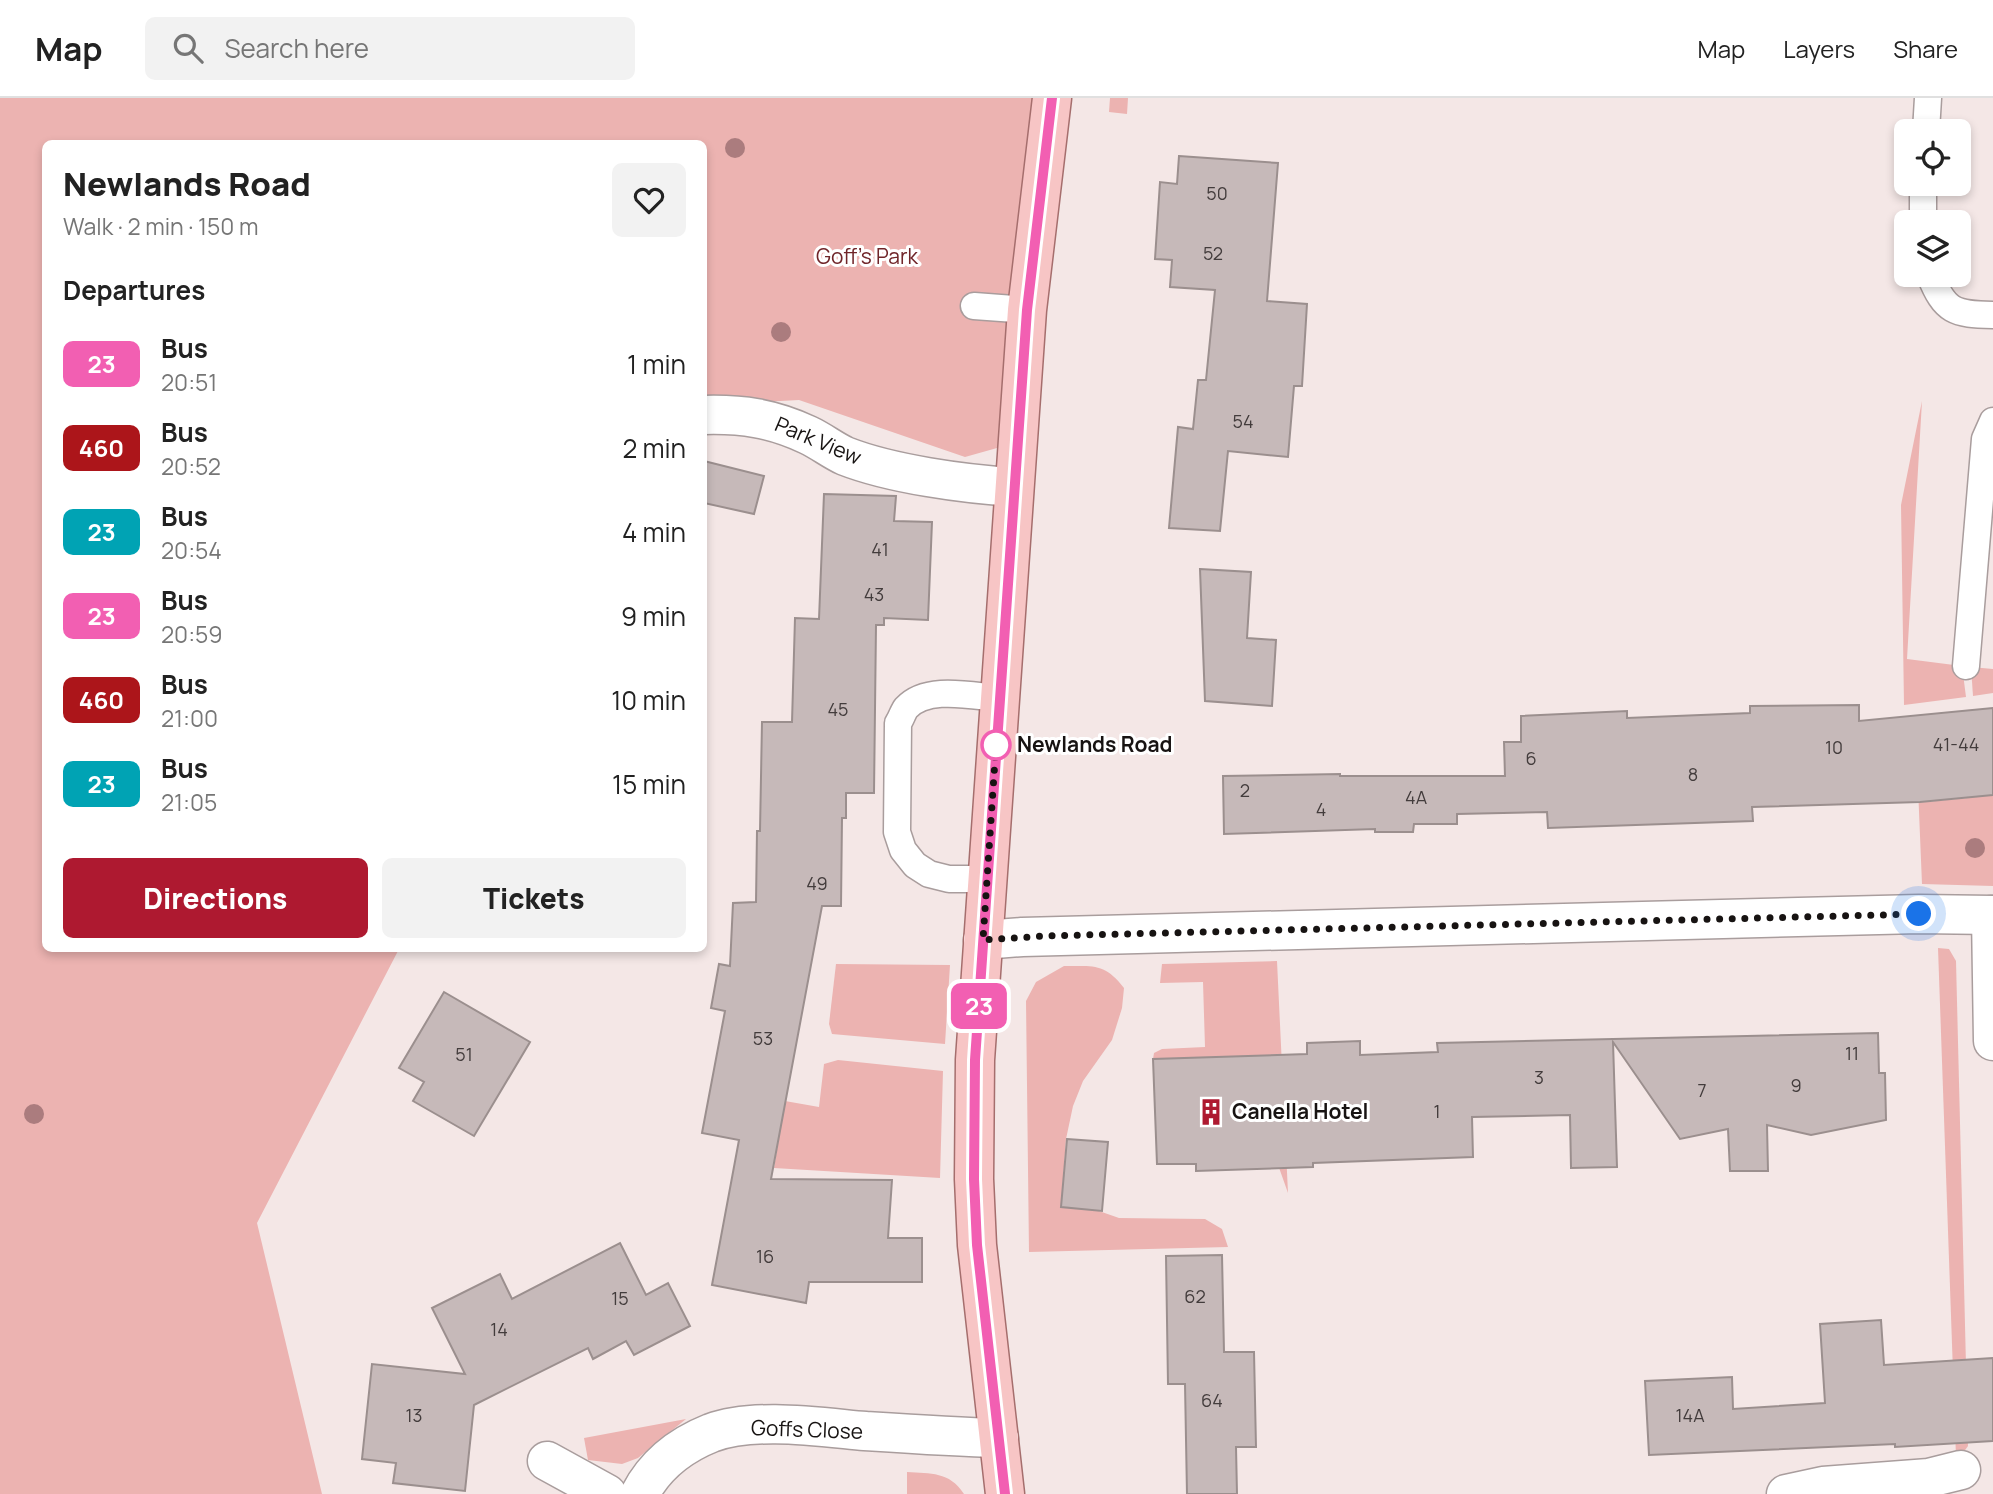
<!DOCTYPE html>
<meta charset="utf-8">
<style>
:root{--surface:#fff;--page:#f2f2f2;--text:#222;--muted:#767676;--line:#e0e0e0;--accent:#ae1930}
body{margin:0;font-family:Manrope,sans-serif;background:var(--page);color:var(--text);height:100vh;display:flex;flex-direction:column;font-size:26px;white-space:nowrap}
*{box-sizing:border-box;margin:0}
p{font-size:23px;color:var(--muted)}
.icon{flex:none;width:38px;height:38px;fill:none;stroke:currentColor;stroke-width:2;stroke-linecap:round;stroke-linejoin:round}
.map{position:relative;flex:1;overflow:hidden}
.sheet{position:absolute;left:42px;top:42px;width:665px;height:812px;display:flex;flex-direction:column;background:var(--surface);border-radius:10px;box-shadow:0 4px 10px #0003}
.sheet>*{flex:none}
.badge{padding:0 14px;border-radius:10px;font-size:24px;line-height:46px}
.fabs{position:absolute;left:1894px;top:21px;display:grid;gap:14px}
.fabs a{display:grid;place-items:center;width:77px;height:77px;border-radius:10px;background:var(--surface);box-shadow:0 4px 10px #0003;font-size:35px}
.you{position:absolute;width:35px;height:35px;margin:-18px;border:5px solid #fff;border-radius:50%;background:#1a73e8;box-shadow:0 0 0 10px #1a73e833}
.map>.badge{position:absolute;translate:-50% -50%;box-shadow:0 0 0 4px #fff}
h2{padding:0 21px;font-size:26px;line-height:63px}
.round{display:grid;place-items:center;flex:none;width:74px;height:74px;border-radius:10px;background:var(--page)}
.headline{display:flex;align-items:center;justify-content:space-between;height:119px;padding:0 21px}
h1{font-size:33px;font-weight:800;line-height:52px}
.cta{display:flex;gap:14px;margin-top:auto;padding:14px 21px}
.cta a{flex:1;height:80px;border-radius:10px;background:var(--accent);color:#fff;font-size:28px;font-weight:800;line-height:80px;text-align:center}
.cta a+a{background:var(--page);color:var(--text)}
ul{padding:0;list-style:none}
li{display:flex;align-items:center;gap:21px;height:84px;padding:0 21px}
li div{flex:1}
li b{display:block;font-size:26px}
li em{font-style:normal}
li .badge{min-width:77px;font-weight:700;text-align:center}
header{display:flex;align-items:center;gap:42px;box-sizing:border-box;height:98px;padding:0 35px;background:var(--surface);border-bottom:2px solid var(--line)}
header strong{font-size:33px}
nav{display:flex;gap:38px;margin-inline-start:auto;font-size:24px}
.search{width:490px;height:63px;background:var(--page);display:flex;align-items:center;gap:18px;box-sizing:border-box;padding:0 24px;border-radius:10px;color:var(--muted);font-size:26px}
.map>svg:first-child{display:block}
.green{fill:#ecb3b1}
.building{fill:#c6b9b9;stroke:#9b8f8e;stroke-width:2}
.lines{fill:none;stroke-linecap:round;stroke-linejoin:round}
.lane-casing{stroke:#a99d9d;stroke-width:29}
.street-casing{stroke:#a99d9d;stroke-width:41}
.primary-casing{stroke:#a56e6d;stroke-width:41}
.lane{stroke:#fff;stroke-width:26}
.street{stroke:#fff;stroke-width:38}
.primary{stroke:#f7c5c5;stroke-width:38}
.tree{fill:#ab7c7e}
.line-casing{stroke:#fff;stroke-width:16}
.line{stroke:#f25fb2;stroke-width:10}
.walk{stroke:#171312;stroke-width:7;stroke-dasharray:0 12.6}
.stop-dot{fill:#fff;stroke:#f25fb2;stroke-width:3.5}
.labels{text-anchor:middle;stroke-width:6;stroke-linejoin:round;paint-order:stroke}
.number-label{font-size:18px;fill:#433c3c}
.park-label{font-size:21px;fill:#702529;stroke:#fff}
.street-label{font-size:21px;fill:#171312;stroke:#fff}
.stop-label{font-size:21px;font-weight:bold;fill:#171312;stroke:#fff;text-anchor:start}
.poi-label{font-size:21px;font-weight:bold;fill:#171312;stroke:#fff;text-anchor:start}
</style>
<header>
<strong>Map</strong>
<div class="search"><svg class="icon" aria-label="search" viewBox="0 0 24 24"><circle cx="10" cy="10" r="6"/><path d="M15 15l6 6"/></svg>Search here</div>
<nav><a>Map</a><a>Layers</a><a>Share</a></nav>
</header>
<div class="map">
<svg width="1993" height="1396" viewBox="0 0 1993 1396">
<rect width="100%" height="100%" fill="#f4e7e6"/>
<!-- green -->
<g class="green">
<polygon points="0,0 1060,0 1033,349 997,350 965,359 799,302 704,307 704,46 46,46 46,850 399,851 257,1125 322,1396 0,1396"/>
<polygon points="1110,0 1128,0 1127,16 1109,14"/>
<polygon points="1922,303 1907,561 1962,568 1966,599 1904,607 1901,407"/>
<polygon points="1971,569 1993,571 1993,595 1973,598"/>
<polygon points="1915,617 1925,704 1967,700 1965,678 1983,676 1985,698 1993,697 1993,788 1922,786"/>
<polygon points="1938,850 1949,851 1956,863 1968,1348 1963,1355 1956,1359"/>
<polygon points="1277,863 1288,1095 1277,1064 1273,957 1153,961 1154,955 1162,951 1205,949 1203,884 1160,885 1162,866"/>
<polygon points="836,866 950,867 945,946 832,936 829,926"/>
<path d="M1064 868C1094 868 1105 865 1124 890L1122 910 1112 942 1083 983 1073 1008 1066 1041 1061 1109 1099 1113 1119 1120 1205 1121 1222 1131 1228 1149 1029 1154 1026 903 1036 884Z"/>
<polygon points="838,962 943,973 940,1080 774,1070 785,1003 819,1009 824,966"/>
<polygon points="686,1321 638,1360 622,1366 588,1362 584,1340"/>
<path d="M907 1374C931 1376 949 1373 964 1396H907Z"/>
</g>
<!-- building -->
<g class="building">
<polygon points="1179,58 1278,65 1267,203 1307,206 1302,288 1294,288 1288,359 1228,353 1220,433 1169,430 1178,329 1193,331 1198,282 1206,282 1215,192 1170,189 1172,162 1155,161 1160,84 1177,86"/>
<polygon points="704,363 764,378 754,416 704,405"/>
<polygon points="824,396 896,398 894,423 932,424 928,522 884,520 884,527 876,527 874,695 846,695 846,720 842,720 841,808 822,808 771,1081 892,1082 888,1140 922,1140 922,1184 809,1184 806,1205 712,1187 739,1042 702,1035 725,913 711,910 719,866 730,868 733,805 756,804 757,733 760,733 762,624 792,624 795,520 819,521"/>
<polygon points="1200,471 1251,474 1247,540 1276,542 1272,608 1205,603"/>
<polygon points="1859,607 1859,623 1993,610 1993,697 1920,704 1752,709 1753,723 1548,730 1547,714 1457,716 1457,726 1414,726 1413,734 1375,734 1375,731 1224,736 1223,678 1340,676 1340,678 1505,678 1504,644 1521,644 1521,618 1627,613 1627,620 1750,615 1750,608"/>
<polygon points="444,894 530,944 474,1038 413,1003 424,984 399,970"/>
<polygon points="1878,935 1879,975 1885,975 1886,1022 1811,1037 1767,1027 1768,1073 1730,1073 1728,1031 1680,1041 1613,944 1617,1069 1571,1070 1570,1017 1472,1019 1473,1059 1313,1065 1313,1069 1196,1073 1196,1066 1157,1066 1153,961 1307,956 1307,945 1360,943 1360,957 1438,954 1437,945"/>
<polygon points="1067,1041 1108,1044 1102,1113 1061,1109"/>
<polygon points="620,1145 646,1197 668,1185 690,1228 634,1257 626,1243 593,1261 588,1250 474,1307 465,1393 393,1385 396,1365 362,1361 372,1266 465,1276 432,1210 500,1176 512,1201"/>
<polygon points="1222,1157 1224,1254 1254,1254 1256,1349 1236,1349 1237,1396 1187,1396 1185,1286 1168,1286 1166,1158"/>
<polygon points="1881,1222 1884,1267 1993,1260 1993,1343 1895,1349 1895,1346 1649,1357 1645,1283 1732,1279 1733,1311 1825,1305 1820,1226"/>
</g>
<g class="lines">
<defs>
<g id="lane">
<polyline points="1926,33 1928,0"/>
<polyline points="1923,124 1923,86"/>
<path d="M1930 177C1945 214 1954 216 1993 217"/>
<polyline points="974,208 1027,212"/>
<polyline points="1966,568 1985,341 1993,323"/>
<path d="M987 781H949L929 776 915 767 903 752 897 734 898 625C901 621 903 614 906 610 927 587 972 598 999 600"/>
</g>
<g id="street">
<path d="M704 317C742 316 772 320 808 337 821 343 832 352 845 358 891 376 964 386 1014 389"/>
<polyline points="1991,817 1993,943"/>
<polyline points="983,842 1022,839 1919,816 1993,817"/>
<polyline points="547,1363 607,1396"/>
<path d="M640 1396C655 1367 681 1347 711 1335 754 1319 820 1329 865 1333 910 1336 954 1339 999 1340"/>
<polyline points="1786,1396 1823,1388 1929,1380 1961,1372"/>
</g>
<polyline id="primary" points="1005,1396 977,1147 974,1081 975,962 1027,212 1052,0"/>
</defs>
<!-- lane casing -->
<use href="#lane" class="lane-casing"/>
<!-- street casing -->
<use href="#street" class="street-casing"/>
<!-- primary casing -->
<use href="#primary" class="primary-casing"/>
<!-- lane -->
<use href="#lane" class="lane"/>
<!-- street -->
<use href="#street" class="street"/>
<!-- primary -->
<use href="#primary" class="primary"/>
</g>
<!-- trees -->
<g class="tree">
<circle cx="735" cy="50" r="10"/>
<circle cx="781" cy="234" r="10"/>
<circle cx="1975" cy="750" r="10"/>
<circle cx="34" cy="1016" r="10"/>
</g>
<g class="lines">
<defs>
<polyline id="line" points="1005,1396 977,1147 974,1081 975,962 1027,212 1052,0"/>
</defs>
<!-- line casing -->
<use href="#line" class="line-casing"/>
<!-- line -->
<use href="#line" class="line"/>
<!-- walk -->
<polyline class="walk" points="996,647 983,842 1045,838 1919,816"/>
</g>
<!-- icons -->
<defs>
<symbol id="building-bare" viewBox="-9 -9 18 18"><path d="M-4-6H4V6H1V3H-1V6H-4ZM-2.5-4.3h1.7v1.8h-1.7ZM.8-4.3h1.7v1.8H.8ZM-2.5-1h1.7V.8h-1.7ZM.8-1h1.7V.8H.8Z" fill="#ae1930" stroke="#fff" stroke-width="2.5" paint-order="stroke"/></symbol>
</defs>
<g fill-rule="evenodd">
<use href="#building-bare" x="1192" y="995" width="38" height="38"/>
</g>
<!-- markers -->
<circle class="stop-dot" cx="996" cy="647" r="14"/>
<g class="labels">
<!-- number labels -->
<g class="number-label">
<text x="1217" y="102">50</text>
<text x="1213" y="162">52</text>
<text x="1243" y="330">54</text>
<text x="880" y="458">41</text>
<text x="874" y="503">43</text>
<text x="838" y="618">45</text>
<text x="1956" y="653">41-44</text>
<text x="1834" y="656">10</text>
<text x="1531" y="667">6</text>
<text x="1693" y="683">8</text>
<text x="1245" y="699">2</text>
<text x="1416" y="706">4A</text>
<text x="1321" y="718">4</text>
<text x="817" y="792">49</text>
<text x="763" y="947">53</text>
<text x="1852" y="962">11</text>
<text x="464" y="963">51</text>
<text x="1539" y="986">3</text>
<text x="1796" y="994">9</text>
<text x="1702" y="999">7</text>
<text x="1437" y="1020">1</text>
<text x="765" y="1165">16</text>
<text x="1195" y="1205">62</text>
<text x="620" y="1207">15</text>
<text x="499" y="1238">14</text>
<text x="1212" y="1309">64</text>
<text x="414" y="1324">13</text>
<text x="1690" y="1324">14A</text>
</g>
<!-- park labels -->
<g class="park-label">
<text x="867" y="166">Goff's Park</text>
</g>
<!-- street labels -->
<g class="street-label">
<text transform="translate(818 343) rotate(23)" y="7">Park View</text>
<text transform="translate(807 1332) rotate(2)" y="7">Goffs Close</text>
</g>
<!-- stop labels -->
<g class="stop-label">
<text x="1017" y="654">Newlands Road</text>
</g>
<!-- poi labels -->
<g class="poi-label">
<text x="1232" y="1021">Canella Hotel</text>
</g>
</g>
</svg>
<div class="fabs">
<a><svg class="icon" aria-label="locate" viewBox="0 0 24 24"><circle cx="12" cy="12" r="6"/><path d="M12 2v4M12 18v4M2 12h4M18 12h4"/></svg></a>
<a><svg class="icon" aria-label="layers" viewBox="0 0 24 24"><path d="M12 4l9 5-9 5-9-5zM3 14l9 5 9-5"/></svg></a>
</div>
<div class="you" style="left:1919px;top:816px"></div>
<b class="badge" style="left:979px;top:908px;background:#f25fb2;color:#fff">23</b>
<section class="sheet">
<div class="headline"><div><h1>Newlands Road</h1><p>Walk · 2 min · 150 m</p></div><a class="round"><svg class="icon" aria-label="heart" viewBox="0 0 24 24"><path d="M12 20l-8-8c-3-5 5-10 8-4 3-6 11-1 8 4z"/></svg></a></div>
<h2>Departures</h2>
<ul>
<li><span class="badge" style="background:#f25fb2;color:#fff">23</span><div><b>Bus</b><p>20:51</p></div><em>1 min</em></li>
<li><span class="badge" style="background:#ac151a;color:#fff">460</span><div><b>Bus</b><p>20:52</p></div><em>2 min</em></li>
<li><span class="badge" style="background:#00a3b4;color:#fff">23</span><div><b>Bus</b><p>20:54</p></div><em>4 min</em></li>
<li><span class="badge" style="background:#f25fb2;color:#fff">23</span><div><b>Bus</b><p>20:59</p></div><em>9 min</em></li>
<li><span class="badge" style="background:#ac151a;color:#fff">460</span><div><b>Bus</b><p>21:00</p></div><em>10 min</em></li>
<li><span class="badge" style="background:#00a3b4;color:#fff">23</span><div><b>Bus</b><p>21:05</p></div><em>15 min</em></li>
</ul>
<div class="cta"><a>Directions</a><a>Tickets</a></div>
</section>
</div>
